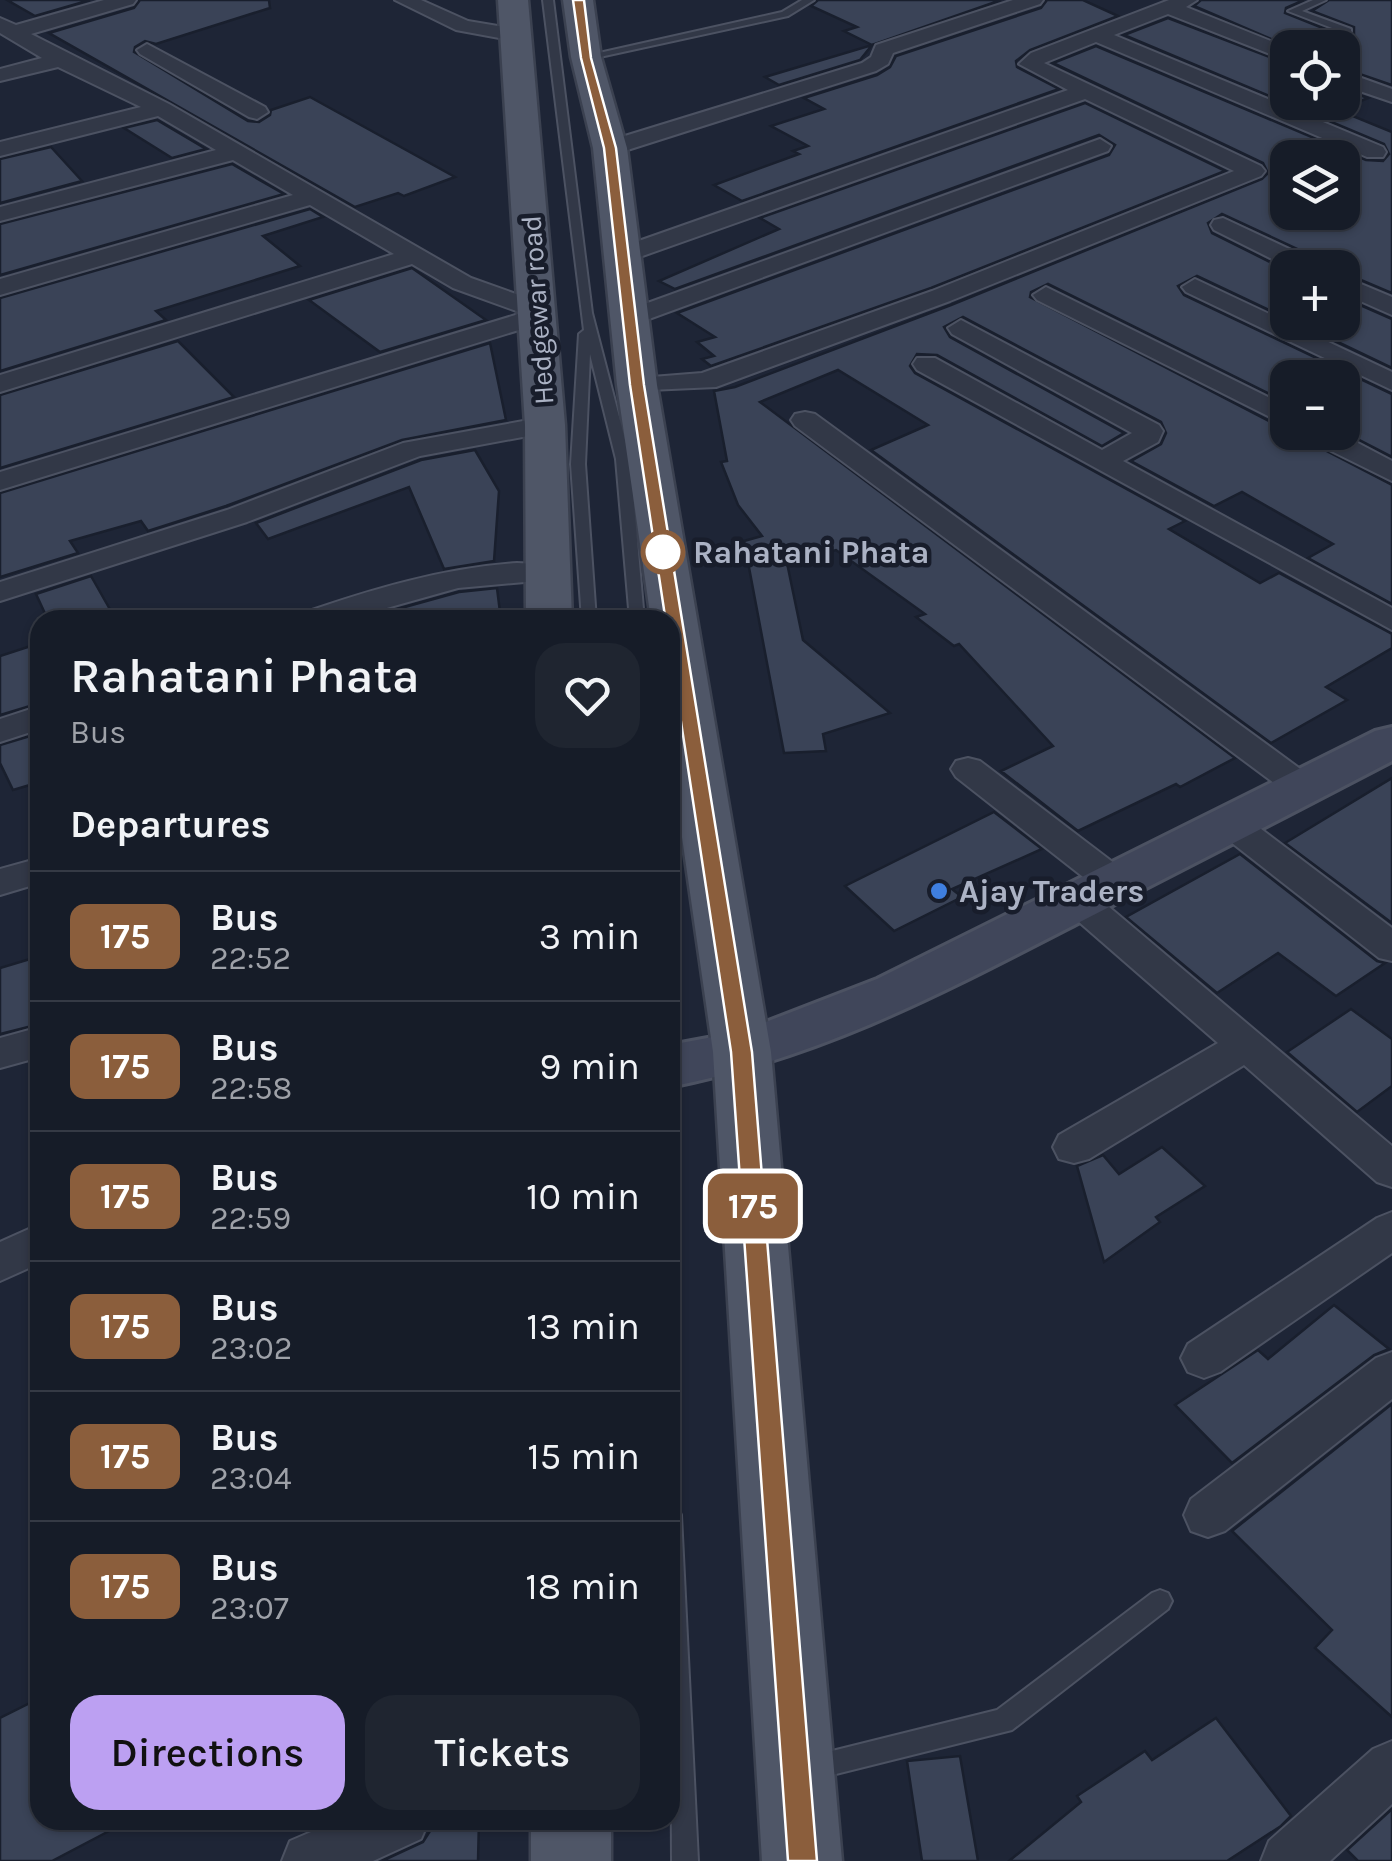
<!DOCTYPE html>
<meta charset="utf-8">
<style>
:root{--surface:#161c28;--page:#1f2530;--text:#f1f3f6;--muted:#9ea1a8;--line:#353a45;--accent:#bca0f2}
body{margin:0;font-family:Karla,sans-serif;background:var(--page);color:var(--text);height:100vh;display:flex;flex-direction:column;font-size:38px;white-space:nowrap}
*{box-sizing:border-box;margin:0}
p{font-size:32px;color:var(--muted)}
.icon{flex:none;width:55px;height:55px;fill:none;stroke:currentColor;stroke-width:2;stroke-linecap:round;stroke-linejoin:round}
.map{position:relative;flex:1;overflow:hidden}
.sheet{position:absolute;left:30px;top:610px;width:650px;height:1220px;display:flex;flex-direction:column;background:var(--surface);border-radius:30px;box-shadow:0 2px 8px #0004,0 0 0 2px var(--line)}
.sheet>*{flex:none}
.badge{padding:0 20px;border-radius:15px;font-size:35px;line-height:65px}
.fabs{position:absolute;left:1270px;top:30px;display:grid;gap:20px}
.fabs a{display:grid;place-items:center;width:90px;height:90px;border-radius:20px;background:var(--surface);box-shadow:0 2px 8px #0004,0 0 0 2px var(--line);font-size:50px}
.map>.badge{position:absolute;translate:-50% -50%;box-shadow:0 0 0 5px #fff}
h2{padding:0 40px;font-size:38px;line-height:90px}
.round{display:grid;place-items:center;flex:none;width:105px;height:105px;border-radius:30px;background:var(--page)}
.headline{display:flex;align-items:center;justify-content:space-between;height:170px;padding:0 40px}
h1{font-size:48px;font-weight:600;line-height:75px}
.primary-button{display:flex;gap:20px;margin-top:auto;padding:20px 40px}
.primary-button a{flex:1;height:115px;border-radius:30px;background:var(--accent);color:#111;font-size:40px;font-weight:600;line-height:115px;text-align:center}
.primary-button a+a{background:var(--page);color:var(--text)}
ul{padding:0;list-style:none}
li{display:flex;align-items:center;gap:30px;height:130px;padding:0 40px;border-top:2px solid var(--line)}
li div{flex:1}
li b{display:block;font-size:38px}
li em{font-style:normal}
li .badge{min-width:110px;font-weight:700;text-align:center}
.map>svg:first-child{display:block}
.building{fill:#3a4357;stroke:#191f2d;stroke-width:2.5;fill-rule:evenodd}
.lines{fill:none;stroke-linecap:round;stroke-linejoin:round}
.lane-casing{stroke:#4c5262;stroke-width:4}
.street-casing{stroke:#4c5262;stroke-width:4}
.secondary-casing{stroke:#4c5262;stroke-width:6}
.primary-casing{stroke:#3b4150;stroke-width:5}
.lane{fill:#323847;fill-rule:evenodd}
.street{fill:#323847;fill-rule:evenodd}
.secondary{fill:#40465a;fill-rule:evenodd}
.primary{fill:#4f5667;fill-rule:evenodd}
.line{fill:#8b5e3c;stroke:#fff;stroke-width:2.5}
.stop-dot{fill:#fff;stroke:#8b5e3c;stroke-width:5}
.shop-dot{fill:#3f7fe0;stroke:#181d2b;stroke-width:4}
.labels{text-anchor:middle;stroke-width:9;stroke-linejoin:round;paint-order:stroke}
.far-street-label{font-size:28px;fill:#abb2c4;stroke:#181d2b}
.stop-label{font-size:32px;font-weight:bold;fill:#abb2c4;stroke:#181d2b;text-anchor:start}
.poi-label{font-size:32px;font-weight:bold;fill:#abb2c4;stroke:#181d2b;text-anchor:start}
</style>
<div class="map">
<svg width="1392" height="1861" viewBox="0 0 1392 1861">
<rect width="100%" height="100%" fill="#1e2536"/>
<!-- building -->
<g class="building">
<polygon points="7,0 90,0 35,16"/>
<polygon points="140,0 269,0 270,8 156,44 145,41 135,47 134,52 248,121 259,122 270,115 271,110 310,97 455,177 404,196 398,193 355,207 49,33 134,8"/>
<polygon points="818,0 1001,0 872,45 844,31 857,27 811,6"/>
<polygon points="1047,0 1083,0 1118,16 1030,50 1016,61 1017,67 1059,89 742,201 714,185 799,154 793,151 808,146 771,126 824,109 804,98 877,75 890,67 896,56 1041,8"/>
<polygon points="1201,0 1304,0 1286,8 1285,13 1345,37 1354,36 1354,27 1312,11 1329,0 1392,0 1392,85 1342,68 1342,48 1292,48 1194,6"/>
<path d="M1168 18 1288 64V102H1342V89L1368 98 1338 110 1392 132V293L1342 272V268H1326L1321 260 1222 214 1208 223 1212 233 1288 271V319L1197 276 1178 286 1184 295 1392 394V457L1342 431V378H1288V403L1048 284 1031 292 1030 297 1392 485V604L1308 558 1333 544 1242 492 1214 506 1131 461 1161 444 1166 433 1161 422 963 317 944 327 950 337 1124 433 1102 446 937 355 917 354 910 366 915 373 1185 521 1169 529 1260 583 1279 573 1392 634V648L1326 687 1347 700 1271 743 871 450 928 425 838 370 760 402 1235 758 1180 787 1176 784 1078 831 1001 771 1053 746 959 644 954 646 916 617 925 614 836 550 787 563 803 640 890 713 823 734 826 751 784 753 744 541 762 536 738 505 721 462 727 461 714 391 735 387 951 305 1262 179 1268 173 1263 163 1053 63 1096 46 1366 160 1383 161 1389 154 1384 144 1124 35ZM1288 158H1342V212H1288Z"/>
<polygon points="872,45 860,60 779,85 765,77"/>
<polygon points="1085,103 1225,171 931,288 711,366 702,359 714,356 697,342 715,337 677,313 1109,155 1115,145 1099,135 675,289 659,281 779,229 760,218"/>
<polygon points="157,120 206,149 172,158 124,128"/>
<polygon points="51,147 82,181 0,203 0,159"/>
<polygon points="232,164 284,194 0,275 0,224"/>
<polygon points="310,209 323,217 263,236 300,266 156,311 166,320 0,371 0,298"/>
<polygon points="412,268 486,320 380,352 309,300"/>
<polygon points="1342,297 1392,319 1392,368 1296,322 1342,322"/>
<polygon points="178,341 234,397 0,468 0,395"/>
<polygon points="490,343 506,420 402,440 226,506 148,531 141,521 70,541 78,553 0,577 0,493"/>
<polygon points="475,450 499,491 494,561 444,569 409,487 268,539 256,523 421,460"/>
<polygon points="91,576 116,620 48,620 36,594"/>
<polygon points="497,588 501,620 377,620 376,615 459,592"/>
<polygon points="40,643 40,703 0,715 0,656"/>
<polygon points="40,733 40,782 13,790 0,763 0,745"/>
<polygon points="1392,778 1392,923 1285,843"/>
<polygon points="994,812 1042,849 952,889 962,897 894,931 845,886"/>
<polygon points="1240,854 1377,961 1385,963 1336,996 1278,953 1217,993 1126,917"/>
<polygon points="40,956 40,1024 0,1034 0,968"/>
<polygon points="1351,1009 1392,1039 1392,1086 1357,1112 1287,1052"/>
<polygon points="1162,1147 1205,1186 1156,1217 1160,1222 1104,1262 1077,1166 1103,1155 1119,1174"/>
<polygon points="1334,1305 1389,1349 1374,1355 1232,1463 1175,1405 1258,1350 1268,1359"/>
<polygon points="1392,1404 1392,1717 1315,1648 1332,1630 1232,1531"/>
<polygon points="40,1698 40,1820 130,1820 52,1861 0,1861 0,1718"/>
<polygon points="1216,1718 1291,1816 1281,1826 1227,1861 1009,1861 1081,1802 1077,1796 1145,1751 1152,1760"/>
<polygon points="960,1756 978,1861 922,1861 907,1761"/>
<polygon points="1392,1809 1392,1861 1358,1861 1347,1850"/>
<polygon points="437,1820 479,1820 478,1861 382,1861 423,1842"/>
</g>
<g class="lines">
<defs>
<g id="lane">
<polygon points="543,0 553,0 592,313 630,459 644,620 630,620 616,459 590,354 585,464 596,620 582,620 571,464 579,334 584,330"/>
<polygon points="802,0 814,0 788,16 586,60 581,57 782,12"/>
<polygon points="1313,0 1326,0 1302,11 1351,29 1351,33 1345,33 1288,11"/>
<polygon points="670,1505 678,1508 681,1515 698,1861 672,1861"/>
<polygon points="1160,1590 1168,1593 1172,1601 1168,1609 1012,1730 812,1780 803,1777 800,1768 803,1759 812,1756 997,1710 1152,1593"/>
</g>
<g id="street">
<polygon points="104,0 136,0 133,4 31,34 169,104 471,278 547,305 552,316 548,321 0,490 0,472 522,313 453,288 412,264 0,392 0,375 394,254 310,205 0,295 0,279 293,195 233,160 0,221 0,207 216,150 158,116 0,156 0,142 141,107 58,67 0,81 0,69 42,58 0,33 0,18 16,25"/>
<polygon points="395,0 421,0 468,21 516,29 526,35 516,41 456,30"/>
<polygon points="1013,0 1043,0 1040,4 893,53 888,64 876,71 618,153 610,155 599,148 602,143 862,63 871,57 876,45"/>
<polygon points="1169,0 1197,0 1186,7 1288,48 1288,61 1168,14 1114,35 1383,147 1386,152 1383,157 1367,157 1096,42 1044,63 1261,166 1265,171 1261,176 950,301 716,387 627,391 623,385 627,379 702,373 932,291 1234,171 1085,99 634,259 616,259 613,254 616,249 1068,90 1019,64 1031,53"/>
<polygon points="147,44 265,107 268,112 257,119 249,117 140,54 137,50"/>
<polygon points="1342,71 1392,89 1392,102 1342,85"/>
<polygon points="1100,139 1111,146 1108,151 638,323 629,326 616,318 620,313"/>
<polygon points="1223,218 1319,263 1322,268 1290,268 1214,230 1211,225 1214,220"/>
<polygon points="1342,276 1392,297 1392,315 1342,293"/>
<polygon points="1195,279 1392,372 1392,390 1186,292 1182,287"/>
<polygon points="1046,287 1288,407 1288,426 1037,300 1033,295"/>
<polygon points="961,320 1159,425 1163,431 1158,442 1123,461 1392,608 1392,630 917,370 913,364 917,358 935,358 1102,450 1132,433 952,334 948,328"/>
<polygon points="805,412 815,414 1314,779 1319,787 1314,795 1302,798 1290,795 795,426 791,420 795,414"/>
<polygon points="545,417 555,419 559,425 555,431 420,456 247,522 0,601 0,582 227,510 403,443"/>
<polygon points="1301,432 1337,432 1392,461 1392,481 1305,438"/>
<path d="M517 563 559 565 563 572 559 579 458 588 344 620H298L303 613C373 589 443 568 517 563Z"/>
<polygon points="40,706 40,729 0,742 0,719"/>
<polygon points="968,758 980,761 1127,873 1132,882 1127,891 1114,895 1101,891 956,777 951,769 956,761"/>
<polygon points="1231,812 1244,816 1392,928 1392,961 1379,958 1218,832 1213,824 1218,816"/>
<polygon points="40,858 40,883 0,895 0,869"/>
<polygon points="1076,886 1089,890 1392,1146 1392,1187 1377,1182 1244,1065 1089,1159 1074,1163 1059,1159 1053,1147 1059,1135 1218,1043 1063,908 1058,899 1063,890"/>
<polygon points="40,1027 40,1057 0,1068 0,1038"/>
<polygon points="1392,1212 1392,1253 1220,1372 1204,1378 1188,1372 1181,1358 1188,1344 1377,1218"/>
<polygon points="40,1224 40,1263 0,1281 0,1242"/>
<polygon points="1392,1352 1392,1399 1225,1531 1208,1537 1191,1531 1184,1515 1191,1499 1376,1358"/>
<polygon points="1392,1741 1392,1804 1330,1861 1261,1861 1269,1841 1373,1749"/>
<polygon points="339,1820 429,1820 421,1839 373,1861 282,1861 290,1841"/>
</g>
<path id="secondary" d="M1392 727V761C1287 816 1181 870 1076 924 940 994 822 1057 670 1087V1045L740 1032 877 979 1375 731Z"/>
<g id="primary">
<polygon points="498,0 528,0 565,425 572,620 526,620 525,425"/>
<polygon points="563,0 593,0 601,57 627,148 657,385 771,1052 842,1861 762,1861 713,1052 670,754 670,620 651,620 617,385 593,148 571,57"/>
<rect x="531" y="1820" width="80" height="41"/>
</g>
</defs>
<!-- lane casing -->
<use href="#lane" class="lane-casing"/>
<!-- street casing -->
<use href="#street" class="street-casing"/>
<!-- secondary casing -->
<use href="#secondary" class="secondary-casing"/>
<!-- primary casing -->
<use href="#primary" class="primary-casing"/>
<!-- lane -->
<use href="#lane" class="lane"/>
<!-- street -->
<use href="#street" class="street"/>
<!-- secondary -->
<use href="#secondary" class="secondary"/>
<!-- primary -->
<use href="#primary" class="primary"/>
</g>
<!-- line -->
<polygon class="line" points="573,0 584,0 591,58 616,148 644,385 752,1052 817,1861 788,1861 731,1052 630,385 604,148 581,58"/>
<!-- markers -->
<circle class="stop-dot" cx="663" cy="552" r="20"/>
<circle class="shop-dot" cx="939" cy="891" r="10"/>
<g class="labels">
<!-- far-street labels -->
<g class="far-street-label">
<text transform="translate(537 310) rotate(-94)" y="10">Hedgewar road</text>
</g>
<!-- stop labels -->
<g class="stop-label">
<text x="693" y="563">Rahatani Phata</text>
</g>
<!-- poi labels -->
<g class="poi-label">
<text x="959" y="902">Ajay Traders</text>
</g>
</g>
</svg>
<div class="fabs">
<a><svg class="icon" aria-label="locate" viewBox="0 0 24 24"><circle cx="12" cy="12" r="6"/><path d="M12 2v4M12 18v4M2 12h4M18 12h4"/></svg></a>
<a><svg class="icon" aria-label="layers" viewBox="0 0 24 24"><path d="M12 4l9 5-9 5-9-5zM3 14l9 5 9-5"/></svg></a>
<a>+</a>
<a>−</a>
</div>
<b class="badge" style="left:753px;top:1206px;background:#8b5e3c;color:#fff">175</b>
<section class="sheet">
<div class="headline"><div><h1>Rahatani Phata</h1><p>Bus</p></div><a class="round"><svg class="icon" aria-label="heart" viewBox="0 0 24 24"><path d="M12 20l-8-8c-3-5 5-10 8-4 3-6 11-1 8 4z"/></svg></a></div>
<h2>Departures</h2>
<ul>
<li><span class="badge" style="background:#8b5e3c;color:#fff">175</span><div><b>Bus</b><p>22:52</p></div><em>3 min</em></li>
<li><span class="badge" style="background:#8b5e3c;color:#fff">175</span><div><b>Bus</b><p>22:58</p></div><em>9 min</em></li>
<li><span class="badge" style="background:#8b5e3c;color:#fff">175</span><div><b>Bus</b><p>22:59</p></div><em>10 min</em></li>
<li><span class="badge" style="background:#8b5e3c;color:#fff">175</span><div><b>Bus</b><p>23:02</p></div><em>13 min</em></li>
<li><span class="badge" style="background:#8b5e3c;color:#fff">175</span><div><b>Bus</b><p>23:04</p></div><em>15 min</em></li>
<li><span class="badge" style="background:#8b5e3c;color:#fff">175</span><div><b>Bus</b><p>23:07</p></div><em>18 min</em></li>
</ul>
<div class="primary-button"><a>Directions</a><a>Tickets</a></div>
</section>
</div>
